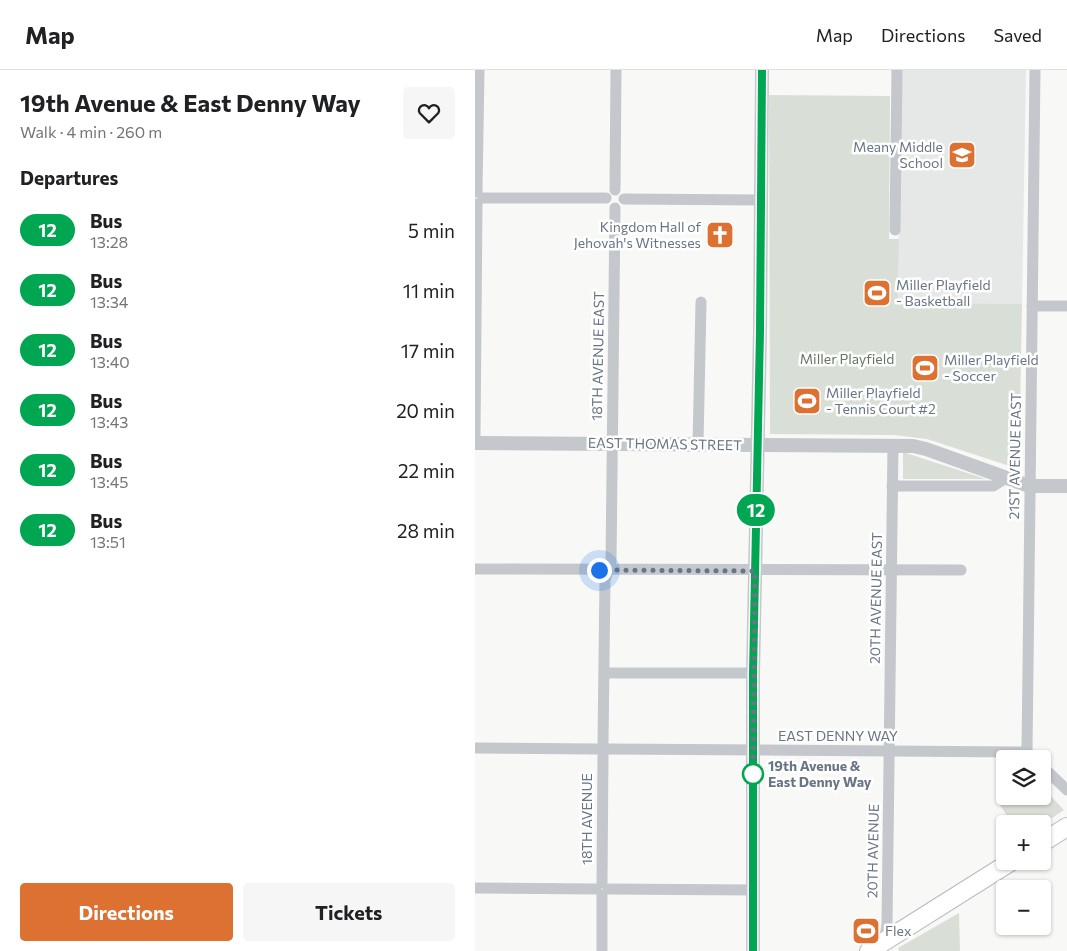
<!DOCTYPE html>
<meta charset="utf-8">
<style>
:root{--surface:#fff;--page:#f6f6f6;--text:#202124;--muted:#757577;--line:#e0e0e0;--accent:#dd7131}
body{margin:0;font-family:Commissioner,sans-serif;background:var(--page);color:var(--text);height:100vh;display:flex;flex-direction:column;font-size:19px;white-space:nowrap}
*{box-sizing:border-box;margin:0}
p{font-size:16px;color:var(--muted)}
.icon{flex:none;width:28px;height:28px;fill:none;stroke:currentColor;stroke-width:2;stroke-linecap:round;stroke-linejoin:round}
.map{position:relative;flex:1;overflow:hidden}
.details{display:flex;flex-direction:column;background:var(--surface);width:475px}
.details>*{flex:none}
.badge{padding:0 10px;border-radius:16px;font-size:18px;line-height:32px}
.buttons{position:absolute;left:521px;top:680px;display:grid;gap:10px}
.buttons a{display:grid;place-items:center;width:55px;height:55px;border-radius:5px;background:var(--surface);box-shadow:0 1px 4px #0004;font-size:25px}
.you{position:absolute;width:25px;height:25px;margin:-12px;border:4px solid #fff;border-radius:50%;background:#1a73e8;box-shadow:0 0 0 8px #1a73e833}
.map>.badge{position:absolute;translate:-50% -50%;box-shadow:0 0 0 2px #fff}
h2{padding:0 20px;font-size:19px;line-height:45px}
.round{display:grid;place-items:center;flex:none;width:52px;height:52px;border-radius:5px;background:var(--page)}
.summary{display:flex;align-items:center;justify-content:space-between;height:85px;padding:0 20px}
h1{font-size:24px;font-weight:700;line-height:38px}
.primary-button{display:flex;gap:10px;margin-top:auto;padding:10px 20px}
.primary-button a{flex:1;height:58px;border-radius:5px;background:var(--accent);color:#fff;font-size:20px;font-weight:700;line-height:58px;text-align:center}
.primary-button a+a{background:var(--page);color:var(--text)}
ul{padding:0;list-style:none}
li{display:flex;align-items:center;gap:15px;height:60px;padding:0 20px}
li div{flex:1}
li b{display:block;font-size:19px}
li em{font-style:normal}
li .badge{min-width:55px;font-weight:700;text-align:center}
header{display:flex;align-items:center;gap:30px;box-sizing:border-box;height:70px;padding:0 25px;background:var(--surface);border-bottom:1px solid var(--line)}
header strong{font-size:24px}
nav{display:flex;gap:28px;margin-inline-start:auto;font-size:18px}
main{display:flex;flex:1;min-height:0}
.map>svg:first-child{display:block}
.built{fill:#e6e7e7}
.green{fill:#d9dfd7}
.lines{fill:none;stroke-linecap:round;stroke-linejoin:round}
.primary-casing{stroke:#b7bbbf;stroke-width:20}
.minor{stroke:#c4c7cb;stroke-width:11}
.tertiary{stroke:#c4c7cb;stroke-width:14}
.primary{stroke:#fff;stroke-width:18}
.line-casing{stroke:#fff;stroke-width:11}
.line{stroke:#00a651;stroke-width:8}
.walk{stroke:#687586;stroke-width:5;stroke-dasharray:0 9}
.stop-dot{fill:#fff;stroke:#00a651;stroke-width:2.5}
.labels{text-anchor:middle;stroke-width:5;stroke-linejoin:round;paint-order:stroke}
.poi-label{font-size:14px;fill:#687586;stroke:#fff;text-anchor:start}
.street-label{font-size:14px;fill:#687586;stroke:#fff}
.park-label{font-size:14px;fill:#657863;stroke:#fff}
.stop-label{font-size:14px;font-weight:bold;fill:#687586;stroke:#fff;text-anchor:start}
</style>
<header>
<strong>Map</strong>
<nav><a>Map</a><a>Directions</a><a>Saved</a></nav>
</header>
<main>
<section class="details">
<div class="summary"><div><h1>19th Avenue &amp; East Denny Way</h1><p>Walk · 4 min · 260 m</p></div><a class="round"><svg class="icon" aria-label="heart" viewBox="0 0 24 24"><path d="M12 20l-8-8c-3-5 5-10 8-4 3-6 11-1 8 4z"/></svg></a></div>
<h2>Departures</h2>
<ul>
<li><span class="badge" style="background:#00a651;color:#fff">12</span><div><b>Bus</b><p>13:28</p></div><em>5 min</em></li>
<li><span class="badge" style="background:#00a651;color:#fff">12</span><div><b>Bus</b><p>13:34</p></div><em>11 min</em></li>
<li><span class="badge" style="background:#00a651;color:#fff">12</span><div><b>Bus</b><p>13:40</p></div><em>17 min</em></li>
<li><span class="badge" style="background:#00a651;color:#fff">12</span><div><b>Bus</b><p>13:43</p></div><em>20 min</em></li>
<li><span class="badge" style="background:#00a651;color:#fff">12</span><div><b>Bus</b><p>13:45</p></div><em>22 min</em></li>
<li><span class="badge" style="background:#00a651;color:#fff">12</span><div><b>Bus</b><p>13:51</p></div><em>28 min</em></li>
</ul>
<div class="primary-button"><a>Directions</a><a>Tickets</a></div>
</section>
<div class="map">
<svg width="592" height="881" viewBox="0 0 592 881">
<rect width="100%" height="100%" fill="#f8f8f6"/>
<!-- built -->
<polygon class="built" points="426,0 551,0 547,234 423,232"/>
<!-- green -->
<g class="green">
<polygon points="294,25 415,26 414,169 424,169 423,232 547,234 544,399 452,369 419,365 295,364"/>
<polygon points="428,382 511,409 428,409"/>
<polygon points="568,718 589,740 568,754 538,754 522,731 531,726 568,726"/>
<polygon points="484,843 485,881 424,881 423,878"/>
</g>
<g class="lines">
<defs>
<g id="primary">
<polyline points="568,772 592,757"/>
<polyline points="394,881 537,791"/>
</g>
</defs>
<!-- primary casing -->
<use href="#primary" class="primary-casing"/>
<!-- minor -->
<g class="minor">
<polyline points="140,120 141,0"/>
<polyline points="2,122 4,0"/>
<polyline points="8,128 131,128"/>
<polyline points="149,129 286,130"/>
<polyline points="420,160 422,0"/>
<polyline points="557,236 592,236"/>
<polyline points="0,367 2,134"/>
<polyline points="223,374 226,232"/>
<polyline points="417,416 518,416 531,408"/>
<polyline points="0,499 486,500"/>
<polyline points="129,603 278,603"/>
<polyline points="128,674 130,510 136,492 140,138"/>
<polyline points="0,678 122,679"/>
<polyline points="133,679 552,682 559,689"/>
<polyline points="552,682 560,0"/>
<polyline points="568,697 592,720"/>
<polyline points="127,813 128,685"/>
<polyline points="0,818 121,819"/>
<polyline points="133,819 278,820"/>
<polyline points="127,825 127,881"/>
<polyline points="409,875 412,854 418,375"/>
</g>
<!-- tertiary -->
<g class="tertiary">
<polyline points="0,373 438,376 451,379 554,416 592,416"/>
<polyline points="278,881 278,603 285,261 287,0"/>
</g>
<!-- primary -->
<use href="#primary" class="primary"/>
</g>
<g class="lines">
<defs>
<polyline id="line" points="278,881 278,603 285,261 287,0"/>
</defs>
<!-- line casing -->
<use href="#line" class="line-casing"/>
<!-- line -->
<use href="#line" class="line"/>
<!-- walk -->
<polyline class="walk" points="124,500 280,501 278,704"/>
</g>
<!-- icons -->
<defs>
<symbol id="school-square" viewBox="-11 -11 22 22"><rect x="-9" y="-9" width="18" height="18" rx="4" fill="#dd7131" stroke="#fff"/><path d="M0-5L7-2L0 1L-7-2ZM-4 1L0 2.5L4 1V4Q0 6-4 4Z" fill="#fff"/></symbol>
<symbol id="church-square" viewBox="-11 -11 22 22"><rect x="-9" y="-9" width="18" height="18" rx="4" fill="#dd7131" stroke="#fff"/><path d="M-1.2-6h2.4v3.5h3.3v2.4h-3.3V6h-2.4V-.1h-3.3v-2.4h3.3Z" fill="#fff"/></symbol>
<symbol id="stadium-square" viewBox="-11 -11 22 22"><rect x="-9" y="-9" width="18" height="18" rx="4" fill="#dd7131" stroke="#fff"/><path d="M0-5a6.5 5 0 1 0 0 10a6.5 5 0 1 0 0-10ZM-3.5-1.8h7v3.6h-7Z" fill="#fff"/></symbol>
</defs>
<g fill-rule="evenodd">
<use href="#school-square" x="471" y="69" width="32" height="32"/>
<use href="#church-square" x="229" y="149" width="32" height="32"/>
<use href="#stadium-square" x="386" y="207" width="32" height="32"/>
<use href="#stadium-square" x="434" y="282" width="32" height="32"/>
<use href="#stadium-square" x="316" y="315" width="32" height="32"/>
<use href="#stadium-square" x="375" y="845" width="32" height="32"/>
</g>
<!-- markers -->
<circle class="stop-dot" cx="278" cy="704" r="10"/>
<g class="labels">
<!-- poi labels -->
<g class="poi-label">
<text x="468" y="82" text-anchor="end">Meany Middle<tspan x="468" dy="16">School</tspan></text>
<text x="226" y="162" text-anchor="end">Kingdom Hall of<tspan x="226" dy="16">Jehovah's Witnesses</tspan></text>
<text x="421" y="220">Miller Playfield<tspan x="421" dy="16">- Basketball</tspan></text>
<text x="469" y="295">Miller Playfield<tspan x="469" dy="16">- Soccer</tspan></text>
<text x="351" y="328">Miller Playfield<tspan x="351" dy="16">- Tennis Court #2</tspan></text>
<text x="410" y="866">Flex</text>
</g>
<!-- street labels -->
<g class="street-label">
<text transform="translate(123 286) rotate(-89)" y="5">18TH AVENUE EAST</text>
<text transform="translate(190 374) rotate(1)" y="5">EAST THOMAS STREET</text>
<text transform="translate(540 386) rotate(-89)" y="5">21ST AVENUE EAST</text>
<text transform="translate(401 528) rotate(-89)" y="5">20TH AVENUE EAST</text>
<text x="363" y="671">EAST DENNY WAY</text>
<text transform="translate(112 749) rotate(-90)" y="5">18TH AVENUE</text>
<text transform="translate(398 781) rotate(-89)" y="5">20TH AVENUE</text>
</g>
<!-- park labels -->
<g class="park-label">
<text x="372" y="294">Miller Playfield</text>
</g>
<!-- stop labels -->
<g class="stop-label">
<text x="293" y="701">19th Avenue &amp;<tspan x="293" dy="16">East Denny Way</tspan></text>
</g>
</g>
</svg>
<div class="buttons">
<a><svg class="icon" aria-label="layers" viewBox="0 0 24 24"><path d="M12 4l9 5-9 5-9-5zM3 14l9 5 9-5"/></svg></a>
<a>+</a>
<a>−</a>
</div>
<div class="you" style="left:124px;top:500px"></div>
<b class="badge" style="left:281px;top:440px;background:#00a651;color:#fff">12</b>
</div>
</main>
